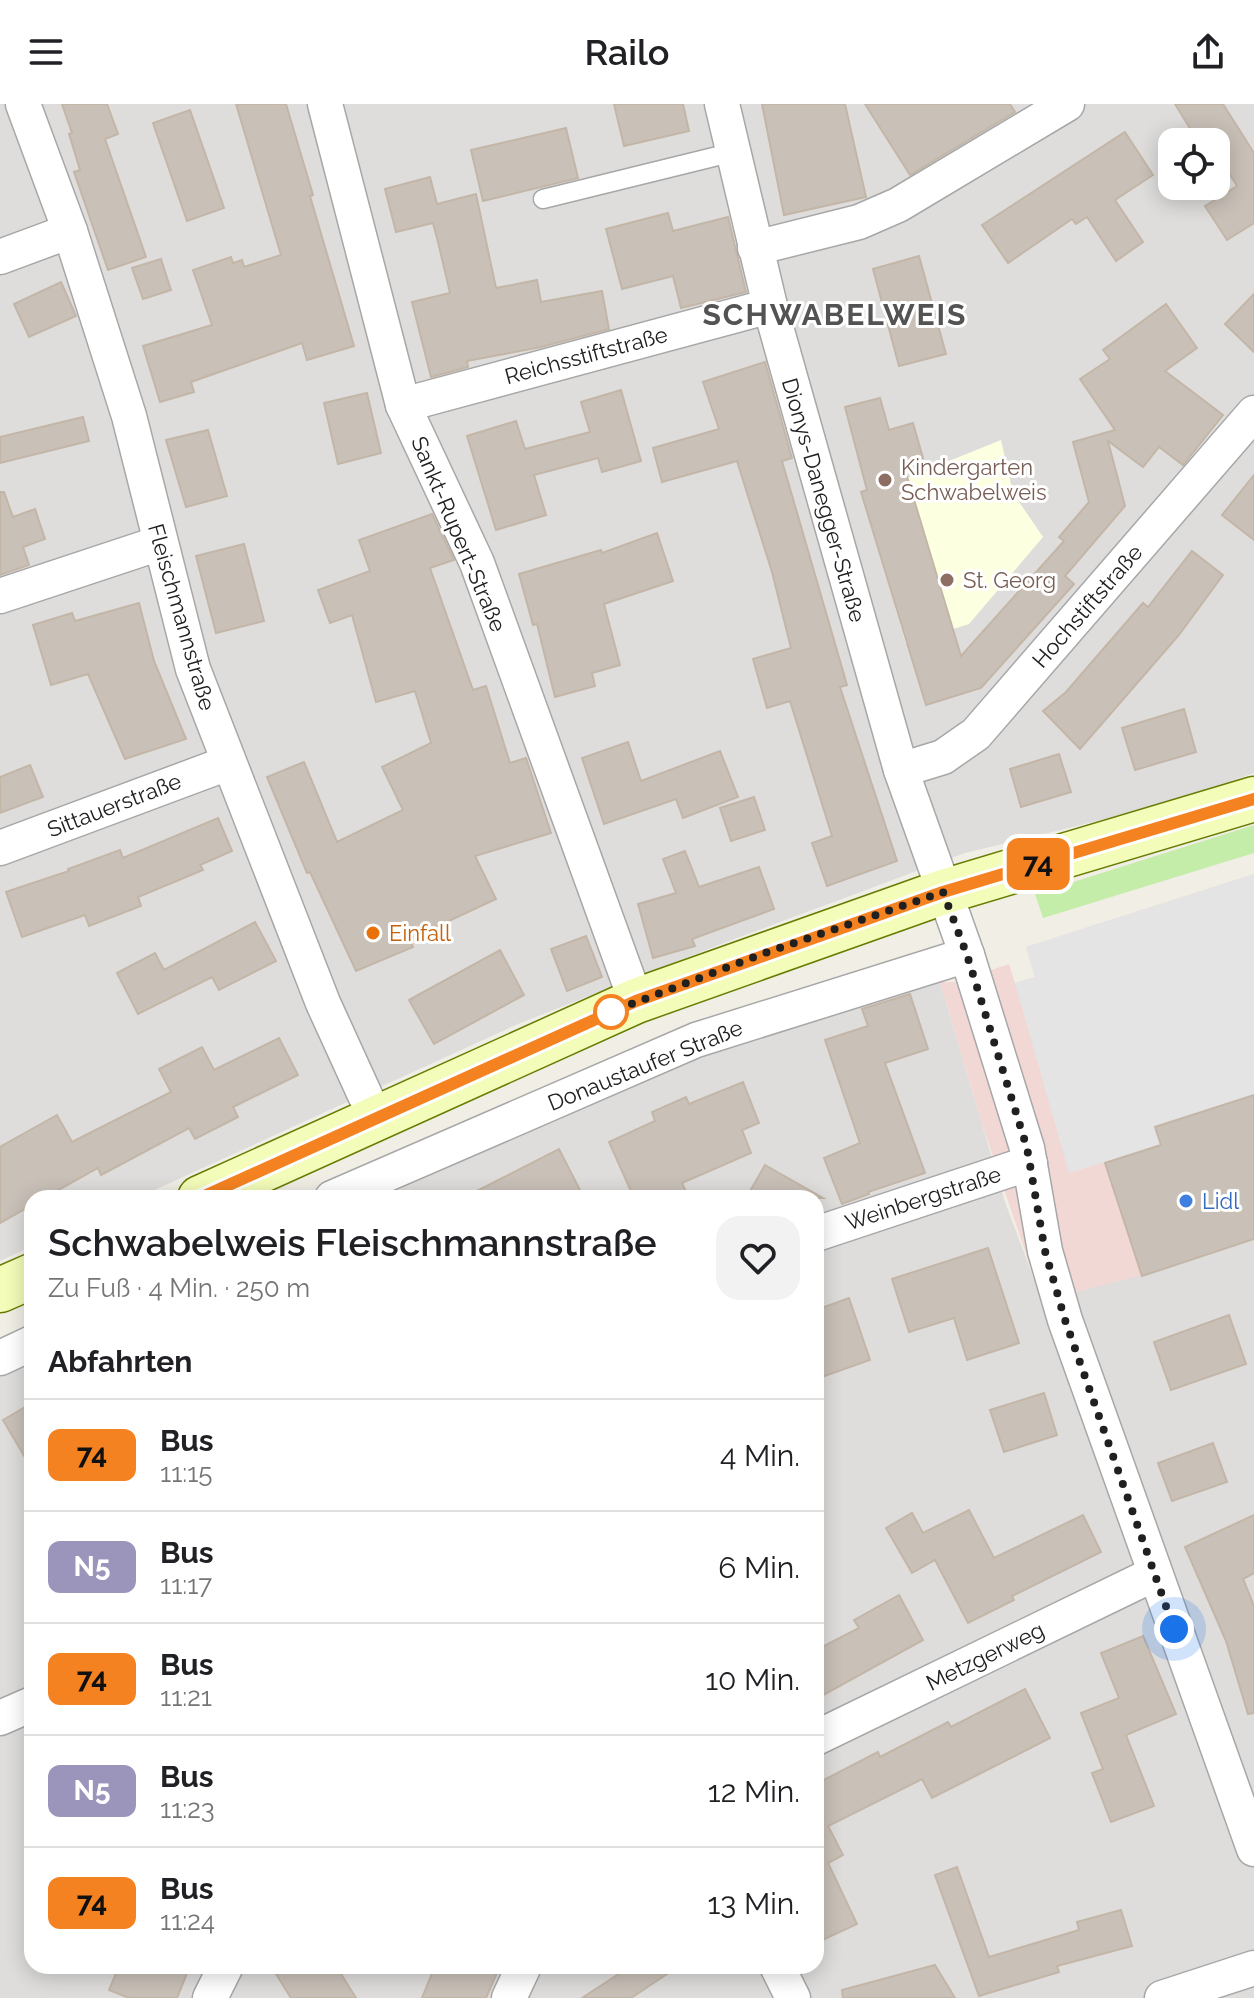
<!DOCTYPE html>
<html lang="de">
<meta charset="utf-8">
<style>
:root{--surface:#fff;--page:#f2f2f2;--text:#202124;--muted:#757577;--line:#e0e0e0}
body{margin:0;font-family:Raleway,sans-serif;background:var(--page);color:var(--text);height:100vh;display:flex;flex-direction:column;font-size:30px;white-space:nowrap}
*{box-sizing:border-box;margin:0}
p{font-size:26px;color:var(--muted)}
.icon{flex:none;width:44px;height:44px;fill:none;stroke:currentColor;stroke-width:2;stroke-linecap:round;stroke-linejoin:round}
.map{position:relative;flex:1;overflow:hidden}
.drawer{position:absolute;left:24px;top:1086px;width:800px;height:784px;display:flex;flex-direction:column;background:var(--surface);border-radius:24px;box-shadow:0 4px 20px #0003}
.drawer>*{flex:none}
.badge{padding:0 16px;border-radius:12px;font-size:28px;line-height:52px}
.buttons{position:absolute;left:1158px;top:24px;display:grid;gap:16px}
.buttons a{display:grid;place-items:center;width:72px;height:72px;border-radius:16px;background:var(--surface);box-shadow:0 4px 20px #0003;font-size:40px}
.you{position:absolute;width:40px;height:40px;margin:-20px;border:6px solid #fff;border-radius:50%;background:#1a73e8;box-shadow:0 0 0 12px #1a73e833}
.map>.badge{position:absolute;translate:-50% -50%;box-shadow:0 0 0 4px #fff}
h2{padding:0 24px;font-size:30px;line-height:72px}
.round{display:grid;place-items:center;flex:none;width:84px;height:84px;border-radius:24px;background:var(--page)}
.summary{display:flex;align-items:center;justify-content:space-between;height:136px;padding:0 24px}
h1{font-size:38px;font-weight:600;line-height:60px}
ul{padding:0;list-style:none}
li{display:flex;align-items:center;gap:24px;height:112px;padding:0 24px;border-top:2px solid var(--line)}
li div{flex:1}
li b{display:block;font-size:30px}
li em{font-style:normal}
li .badge{min-width:88px;font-weight:700;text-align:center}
header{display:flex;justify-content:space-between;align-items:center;height:104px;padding:0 24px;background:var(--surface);font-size:36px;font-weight:600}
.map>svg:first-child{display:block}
.residential{fill:#dedddc;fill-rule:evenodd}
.commercial{fill:#f2d8d4}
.education{fill:#fcffe0}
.grass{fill:#c5edaa}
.parking{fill:#e4e4e4}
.building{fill:#c9c1b8;stroke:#c3b6a7;stroke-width:2}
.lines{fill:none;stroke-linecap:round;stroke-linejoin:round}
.lane-casing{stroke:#a7a7a7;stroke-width:21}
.street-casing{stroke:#a7a7a7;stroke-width:37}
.secondary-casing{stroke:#657d00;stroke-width:47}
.lane{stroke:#fff;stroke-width:18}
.street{stroke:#fff;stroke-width:34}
.secondary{stroke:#f3fcb8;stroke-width:44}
.line-casing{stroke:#fff;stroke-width:18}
.line{stroke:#f58220;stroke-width:12}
.walk{stroke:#202020;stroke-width:8;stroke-dasharray:0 14.4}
.education-dot{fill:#8d6e63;stroke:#fff;stroke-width:3}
.food-dot{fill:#e8710a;stroke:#fff;stroke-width:3}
.stop-dot{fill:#fff;stroke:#f58220;stroke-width:4}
.shop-dot{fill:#3f7fe0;stroke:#fff;stroke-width:3}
.labels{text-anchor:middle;stroke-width:6;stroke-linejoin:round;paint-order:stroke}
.street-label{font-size:22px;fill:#202020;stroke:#fff}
.education-label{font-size:22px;fill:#785e54;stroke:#fff;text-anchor:start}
.food-label{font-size:22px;fill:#c56008;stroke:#fff;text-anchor:start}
.shop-label{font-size:22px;fill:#366cbe;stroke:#fff;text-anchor:start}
.district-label{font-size:30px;font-weight:bold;letter-spacing:2px;fill:#535353;stroke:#fff}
</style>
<header><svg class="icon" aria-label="menu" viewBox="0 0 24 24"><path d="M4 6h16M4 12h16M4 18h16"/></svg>Railo<svg class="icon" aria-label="share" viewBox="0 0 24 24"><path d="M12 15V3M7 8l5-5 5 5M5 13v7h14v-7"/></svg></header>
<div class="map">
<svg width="1254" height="1894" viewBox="0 0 1254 1894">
<rect width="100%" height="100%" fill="#f1eee6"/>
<!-- residential -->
<g class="residential">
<path d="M0 0H1254V669L1167 700 965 749 721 840 518 920 137 1094H32V1142L0 1157ZM1172 38H1216V82H1172Z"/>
<polygon points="940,878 1005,1098 1042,1196 1254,1134 1254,1894 0,1894 0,1273 32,1257 32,1862 816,1862 816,1094 381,1094 688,955 798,915"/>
</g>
<!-- commercial -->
<polygon class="commercial" points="1254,770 1254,1135 1142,1171 1042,1197 983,1023 940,878 956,878 1009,860 1015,879 1035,873 1026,843"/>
<!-- education -->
<polygon class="education" points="1001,336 1013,389 1043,433 969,520 906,540 861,388 907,374"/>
<!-- grass -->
<polygon class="grass" points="1254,721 1254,749 1043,814 1035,790"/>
<!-- parking -->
<polygon class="parking" points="1254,770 1254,991 1155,1023 1161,1041 1069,1069 1015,879 1035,873 1026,843"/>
<!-- building -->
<g class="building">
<polygon points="62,0 107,0 118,30 105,35 146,153 108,166 74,68 80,66 69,30 72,29"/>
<polygon points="236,0 286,0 313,91 310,92 354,242 307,256 302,239 191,278 194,288 160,298 143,242 212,221 193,166 231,153 233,159 242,156 244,163 281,151"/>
<polygon points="614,0 683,0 689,27 624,42"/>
<polygon points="762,0 845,0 866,93 784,111"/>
<polygon points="865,0 1010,0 1015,8 910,71"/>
<polygon points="1175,0 1223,0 1254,49 1254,119 1227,136 1205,102 1237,82 1216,48 1216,38 1209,38 1203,29 1196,34"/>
<polygon points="190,6 224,104 187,117 153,19"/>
<polygon points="566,24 578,74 483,97 471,46"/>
<polygon points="1125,28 1153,71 1115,96 1143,138 1116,157 1087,113 1076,120 1072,115 1008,159 982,121"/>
<polygon points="430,73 437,100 476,90 496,184 537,176 541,198 602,187 609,225 541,243 467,257 468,263 431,273 412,198 450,189 438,138 433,119 396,128 385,85"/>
<polygon points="668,109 673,127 728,113 746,188 681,204 673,172 622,185 606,125"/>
<polygon points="919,152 946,250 899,262 873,165"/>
<polygon points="161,155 171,186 143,195 132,164"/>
<polygon points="61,178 76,212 29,233 14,200"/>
<polygon points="1254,190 1254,248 1225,220"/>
<polygon points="1166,200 1197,244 1165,267 1223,311 1183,361 1159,343 1143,363 1108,337 1125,402 1065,472 1074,480 981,584 926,601 861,388 867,386 845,303 880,294 889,326 913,319 923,354 903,359 961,552 1064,437 1059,433 1089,398 1073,338 1115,326 1080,275 1110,255 1103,246"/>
<polygon points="765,258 792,354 782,357 847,581 840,583 897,757 827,782 812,739 832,732 790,597 767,604 753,555 791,544 772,468 737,357 662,378 653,344 719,325 703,278"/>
<polygon points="621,286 641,357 602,368 598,354 534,371 546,411 496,426 467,332 516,317 525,345 590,328 581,298"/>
<polygon points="367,289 381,349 338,360 324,299"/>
<polygon points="83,313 89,337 0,359 0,333"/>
<polygon points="208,326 227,392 186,403 166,336"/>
<polygon points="1254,371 1254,436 1222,411"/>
<polygon points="0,388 4,388 13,413 35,405 45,435 23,443 29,461 0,471"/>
<polygon points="432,410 454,456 430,464 473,586 486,582 510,659 526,654 551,729 475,752 496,795 410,835 413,843 356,867 310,768 307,769 267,673 304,658 337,738 403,706 382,663 431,639 415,587 376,598 352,511 330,519 318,486 370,467 359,436"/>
<polygon points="657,429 673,477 604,500 620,561 592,569 595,582 555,593 537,520 533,521 519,470 601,446 602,449"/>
<polygon points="244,440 264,517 216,529 196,452"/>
<polygon points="1192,447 1223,471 1179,531 1080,645 1043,607 1066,588 1143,499 1148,503"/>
<polygon points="139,499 154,557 186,635 125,655 88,570 51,581 33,521 72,509 75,517"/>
<polygon points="1184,605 1196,648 1135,666 1122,624"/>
<polygon points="628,638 641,677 720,647 738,693 683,714 676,695 604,720 582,654"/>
<polygon points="1059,650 1071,688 1021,703 1010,665"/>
<polygon points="30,661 43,693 0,709 0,673"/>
<polygon points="754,693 765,726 731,737 720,704"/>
<polygon points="218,714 232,747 200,761 203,766 138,793 141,802 89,822 85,811 22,833 6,788 69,767 68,765 120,746 123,754"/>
<polygon points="685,747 699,783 759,763 774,805 692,835 695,842 653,854 638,800 676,789 663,755"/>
<polygon points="255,818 276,857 219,886 212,873 138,910 117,869 155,849 164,866"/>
<polygon points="586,832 602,873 567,887 551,845"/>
<polygon points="500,846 524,891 434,940 409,896"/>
<polygon points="910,890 928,945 885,959 925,1069 868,1088 869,1090 842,1100 824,1054 860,1039 825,936 868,922 862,905"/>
<polygon points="279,934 298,971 233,1003 238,1013 195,1035 189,1024 101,1071 98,1064 44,1094 32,1094 32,1101 0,1119 0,1043 57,1011 72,1038 171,988 159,965 202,943 214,966"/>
<polygon points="743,978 759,1019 742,1026 751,1049 682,1079 689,1094 634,1094 609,1038 655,1017 652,1008 686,993 689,1000"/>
<polygon points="1254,991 1254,1135 1142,1172 1105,1059 1161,1041 1155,1023"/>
<polygon points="559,1045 584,1094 463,1094"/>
<polygon points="765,1061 823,1094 746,1094"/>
<polygon points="988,1144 1019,1239 967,1256 954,1214 909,1228 892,1175"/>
<polygon points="849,1194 870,1256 816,1275 816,1206"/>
<polygon points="1229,1211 1246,1260 1171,1286 1154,1238"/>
<polygon points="1044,1289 1057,1331 1004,1348 990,1306"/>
<polygon points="32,1299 32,1365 3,1316"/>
<polygon points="1213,1339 1227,1378 1172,1397 1158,1359"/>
<polygon points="969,1406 994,1454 1083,1411 1101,1448 1012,1492 1014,1496 968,1519 935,1456 912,1469 886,1424 912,1409 923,1429"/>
<polygon points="1254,1411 1254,1469 1243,1475 1254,1502 1254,1609 1248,1610 1226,1537 1185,1443"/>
<polygon points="899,1491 923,1536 816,1595 816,1546 859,1524 854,1516"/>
<polygon points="1143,1532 1176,1610 1126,1631 1154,1702 1111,1718 1092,1669 1103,1665 1081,1609 1119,1594 1101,1549"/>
<polygon points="1025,1585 1050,1634 932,1694 922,1675 828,1722 843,1751 828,1759 857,1820 816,1839 816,1680 878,1648 880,1653 948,1618 951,1623"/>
<polygon points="957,1763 989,1853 1079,1826 1077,1818 1121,1806 1132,1842 1057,1862 1059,1868 979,1892 935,1771"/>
<polygon points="935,1861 955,1894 843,1894 842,1886"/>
<polygon points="119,1862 190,1862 177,1894 129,1894 109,1886"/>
<polygon points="271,1862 336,1862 356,1894 291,1894"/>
<polygon points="435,1862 500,1862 486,1894 422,1894"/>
<polygon points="631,1862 679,1862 631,1894 582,1894"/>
</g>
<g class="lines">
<defs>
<polyline id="lane" points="543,95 734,48"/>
<g id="street">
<polyline points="23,0 70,127 129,312 193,565 323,899 375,1013"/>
<polyline points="325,0 403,301 477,459 636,897"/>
<polyline points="722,0 770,202 901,666 967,851 1027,1044 1045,1147 1065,1216 1254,1745"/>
<polyline points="755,144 859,118 898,101 1067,0"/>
<polyline points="0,153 70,127"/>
<polyline points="403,301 770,202"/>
<polyline points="0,492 160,439"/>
<polyline points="901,666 943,653 976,630 1254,309"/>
<polyline points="0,744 228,659"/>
<polyline points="332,1094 696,936 967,851"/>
<polyline points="816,1130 1030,1059"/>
<polyline points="0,1254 32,1239"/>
<polyline points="0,1614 32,1600"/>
<polyline points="816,1634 1154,1470"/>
<polyline points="777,1862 793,1894"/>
<polyline points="210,1894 226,1862"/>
<polyline points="509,1894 524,1862"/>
<polyline points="1162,1894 1254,1864"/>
</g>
<g id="secondary">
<polyline points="200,1094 636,897 943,788 1254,695"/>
<polyline points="0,1186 32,1172"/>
</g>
</defs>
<!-- lane casing -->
<use href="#lane" class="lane-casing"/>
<!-- street casing -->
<use href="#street" class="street-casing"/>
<!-- secondary casing -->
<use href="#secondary" class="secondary-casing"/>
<!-- lane -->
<use href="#lane" class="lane"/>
<!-- street -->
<use href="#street" class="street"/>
<!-- secondary -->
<use href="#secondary" class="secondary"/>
</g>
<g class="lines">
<defs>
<polyline id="line" points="200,1094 636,897 943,788 1254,695"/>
</defs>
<!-- line casing -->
<use href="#line" class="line-casing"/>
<!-- line -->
<use href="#line" class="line"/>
<!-- walk -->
<polyline class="walk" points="611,908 608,909 765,849 943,788 967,851 1027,1044 1045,1147 1065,1216 1174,1525"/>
</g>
<!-- markers -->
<g class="education-dot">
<circle cx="885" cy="376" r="8"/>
<circle cx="947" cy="476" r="8"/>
</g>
<circle class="food-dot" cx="373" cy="829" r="8"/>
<circle class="stop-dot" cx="611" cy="908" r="16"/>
<circle class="shop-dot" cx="1186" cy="1097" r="8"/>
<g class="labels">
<!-- street labels -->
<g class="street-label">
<text transform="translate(586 251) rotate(-15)" y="8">Reichsstiftstraße</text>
<text transform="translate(824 396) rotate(74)" y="8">Dionys-Danegger-Straße</text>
<text transform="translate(459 430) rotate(67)" y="8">Sankt-Rupert-Straße</text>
<text transform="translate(1087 502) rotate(-49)" y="8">Hochstiftstraße</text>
<text transform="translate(182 513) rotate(74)" y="8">Fleischmannstraße</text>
<text transform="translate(114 701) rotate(-21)" y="8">Sittauerstraße</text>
<text transform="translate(645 961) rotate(-22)" y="8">Donaustaufer Straße</text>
<text transform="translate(923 1094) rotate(-18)" y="8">Weinbergstraße</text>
<text transform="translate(985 1552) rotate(-26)" y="8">Metzgerweg</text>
</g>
<!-- education labels -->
<g class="education-label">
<text x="901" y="371">Kindergarten<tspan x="901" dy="25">Schwabelweis</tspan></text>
<text x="963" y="484">St. Georg</text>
</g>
<!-- food labels -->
<g class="food-label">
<text x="389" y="837">Einfall</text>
</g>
<!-- shop labels -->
<g class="shop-label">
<text x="1202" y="1105">Lidl</text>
</g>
<!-- district labels -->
<g class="district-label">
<text x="835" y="221">SCHWABELWEIS</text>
</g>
</g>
</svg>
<div class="buttons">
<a><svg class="icon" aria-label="locate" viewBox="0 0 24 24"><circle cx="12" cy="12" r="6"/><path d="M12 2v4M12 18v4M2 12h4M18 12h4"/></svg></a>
</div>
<div class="you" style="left:1174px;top:1525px"></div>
<b class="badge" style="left:1038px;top:760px;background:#f58220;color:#111">74</b>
<section class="drawer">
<div class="summary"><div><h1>Schwabelweis Fleischmannstraße</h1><p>Zu Fuß · 4 Min. · 250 m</p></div><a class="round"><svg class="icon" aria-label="heart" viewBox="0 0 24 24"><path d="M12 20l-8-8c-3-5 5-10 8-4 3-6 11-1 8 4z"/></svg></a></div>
<h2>Abfahrten</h2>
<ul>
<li><span class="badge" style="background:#f58220;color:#111">74</span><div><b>Bus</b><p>11:15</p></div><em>4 Min.</em></li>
<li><span class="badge" style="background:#9b95bb;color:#fff">N5</span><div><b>Bus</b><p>11:17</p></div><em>6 Min.</em></li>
<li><span class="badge" style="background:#f58220;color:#111">74</span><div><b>Bus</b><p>11:21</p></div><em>10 Min.</em></li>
<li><span class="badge" style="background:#9b95bb;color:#fff">N5</span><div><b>Bus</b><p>11:23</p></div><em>12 Min.</em></li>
<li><span class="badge" style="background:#f58220;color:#111">74</span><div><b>Bus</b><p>11:24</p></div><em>13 Min.</em></li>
</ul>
</section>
</div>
